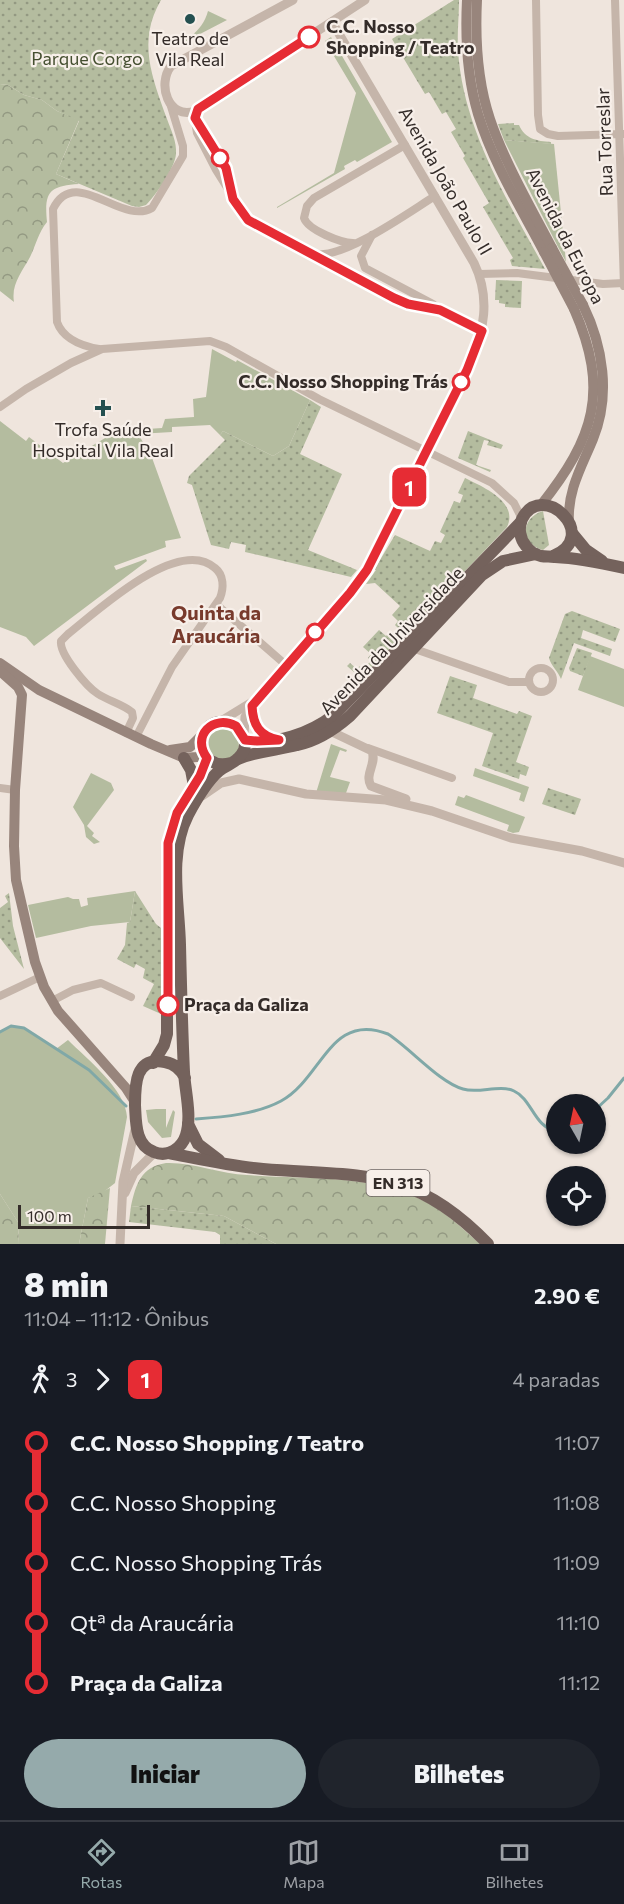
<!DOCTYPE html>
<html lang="pt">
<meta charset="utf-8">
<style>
:root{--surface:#171b24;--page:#20242c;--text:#f1f3f6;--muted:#9ea1a6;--line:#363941;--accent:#95aaab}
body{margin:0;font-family:Commissioner,sans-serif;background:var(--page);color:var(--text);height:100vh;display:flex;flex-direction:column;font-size:22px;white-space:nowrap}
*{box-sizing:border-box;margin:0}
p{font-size:20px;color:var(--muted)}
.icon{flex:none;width:33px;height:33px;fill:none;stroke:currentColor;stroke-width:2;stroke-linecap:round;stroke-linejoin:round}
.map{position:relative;height:1244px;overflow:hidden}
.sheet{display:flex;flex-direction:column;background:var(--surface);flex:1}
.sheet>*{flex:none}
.badge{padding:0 12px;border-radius:9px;font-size:21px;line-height:39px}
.needle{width:39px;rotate:351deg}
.tools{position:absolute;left:546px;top:1094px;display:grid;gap:12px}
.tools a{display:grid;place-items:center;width:60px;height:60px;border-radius:50%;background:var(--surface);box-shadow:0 2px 4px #0004;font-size:30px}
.scale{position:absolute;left:18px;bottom:15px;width:132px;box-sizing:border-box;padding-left:6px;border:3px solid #342c29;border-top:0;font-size:16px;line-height:21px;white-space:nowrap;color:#342c29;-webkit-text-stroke:4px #f7efe9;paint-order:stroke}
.map>.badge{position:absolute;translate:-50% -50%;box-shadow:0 0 0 3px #fff}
.legs{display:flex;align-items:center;gap:9px;height:66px;padding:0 24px;font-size:20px}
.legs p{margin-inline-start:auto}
.head{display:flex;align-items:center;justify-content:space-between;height:102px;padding:0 24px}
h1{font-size:33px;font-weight:800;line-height:45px}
.cta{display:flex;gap:12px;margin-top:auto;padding:12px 24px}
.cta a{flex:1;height:69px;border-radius:36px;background:var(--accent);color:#111;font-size:24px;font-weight:800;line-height:69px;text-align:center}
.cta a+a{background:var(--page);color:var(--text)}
ul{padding:0 24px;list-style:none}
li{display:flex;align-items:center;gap:21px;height:60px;font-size:22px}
li i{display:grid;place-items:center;width:9px;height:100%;margin:0 8px;background:currentColor}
li i::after{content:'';width:15px;height:15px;margin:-8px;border:4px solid;border-radius:50%;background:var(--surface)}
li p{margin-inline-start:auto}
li:first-child i{background:linear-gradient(#0000 50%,currentColor 0)}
li:last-child i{background:linear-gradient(currentColor 50%,#0000 0)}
.tab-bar{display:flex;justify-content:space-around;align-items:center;height:84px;border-top:2px solid var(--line);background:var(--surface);font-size:16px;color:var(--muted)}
.tab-bar a{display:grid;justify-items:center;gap:3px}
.tab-bar .active{color:var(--accent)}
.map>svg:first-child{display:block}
.grass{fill:#b4bc9f}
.forest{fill:url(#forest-crowns)}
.park{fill:url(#park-dots)}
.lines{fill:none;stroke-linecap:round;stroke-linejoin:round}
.stream{stroke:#80a8a7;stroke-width:3}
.minor{stroke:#c5b5aa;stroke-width:8}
.tertiary{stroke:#c5b5aa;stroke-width:9}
.secondary{stroke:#98857c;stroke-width:10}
.primary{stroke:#74625c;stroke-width:12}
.secondary-bridge{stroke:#98857c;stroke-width:10}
.line-1-casing{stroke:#fff;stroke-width:14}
.line-1{stroke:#e62c34;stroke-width:9}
.poi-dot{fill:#245050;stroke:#f7efe9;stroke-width:2}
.stop-1-dot{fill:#fff;stroke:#e62c34;stroke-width:3}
.labels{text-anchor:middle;stroke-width:4.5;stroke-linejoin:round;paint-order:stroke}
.shield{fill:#f7efe9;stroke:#6e6663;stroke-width:1.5}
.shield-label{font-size:16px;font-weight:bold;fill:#342c29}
.stop-label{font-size:18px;font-weight:bold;fill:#342c29;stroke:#f7efe9;text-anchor:start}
.poi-label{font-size:18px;fill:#342c29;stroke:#f7efe9}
.park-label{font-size:18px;fill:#454f30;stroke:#f7efe9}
.street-label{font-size:18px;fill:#342c29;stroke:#f7efe9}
.neighbourhood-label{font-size:20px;font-weight:bold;fill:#783a2c;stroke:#f7efe9}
</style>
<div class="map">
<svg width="624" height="1244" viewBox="0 0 624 1244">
<defs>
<pattern id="forest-crowns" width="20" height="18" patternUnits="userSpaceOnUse" patternTransform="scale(1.5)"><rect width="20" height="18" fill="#b4bc9f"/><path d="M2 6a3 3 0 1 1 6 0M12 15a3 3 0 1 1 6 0" fill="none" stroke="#939982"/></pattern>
<pattern id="park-dots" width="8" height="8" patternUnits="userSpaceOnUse" patternTransform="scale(1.5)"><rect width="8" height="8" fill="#b4bc9f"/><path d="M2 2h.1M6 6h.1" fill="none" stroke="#939982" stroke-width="1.8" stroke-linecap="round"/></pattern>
</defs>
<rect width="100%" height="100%" fill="#efe5dd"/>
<!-- grass -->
<g class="grass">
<path d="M208 11 227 20 175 47C174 39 177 38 184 35L190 37C199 30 205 22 208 11Z"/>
<polygon points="331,37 392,142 357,162 355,160 344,166 345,169 277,208 277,207 334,173 356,93 325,41"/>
<polygon points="504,140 554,144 566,262 557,245"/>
<polygon points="212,349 236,362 237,360 310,400 289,446 273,456 223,431 220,435 210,425 172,427 172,432 138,434 151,455 181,538 165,541 166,547 114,566 116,570 146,559 147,561 34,646 26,637 0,627 0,421 26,441 29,437 63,463 117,431 162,428 165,419 194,417 193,399 206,397"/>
<polygon points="590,656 624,669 624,707 578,690"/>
<path d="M224 727C243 732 244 759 225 759 204 759 201 730 224 727Z"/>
<polygon points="331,744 347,750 346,752 340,750 330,777 350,782 346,793 316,793"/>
<polygon points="475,768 529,787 524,802 519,800 521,793 473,776"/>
<polygon points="91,773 111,783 114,790 87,826 94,833 92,836 100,842 94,844 86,837 84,825 73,807"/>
<polygon points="466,795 525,817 519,832 513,833 507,831 509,825 455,805 458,796 464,798"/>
<polygon points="135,891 130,922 91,926 36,938 28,905 68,897 73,899 79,899 81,907 88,905 87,898"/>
<path d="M11 1026 24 1028 56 1049 68 1040C87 1059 126 1090 127 1117L115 1183 101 1194 88 1198 79 1244H19L18 1222 0 1194V1032Z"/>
<polygon points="156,1109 166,1109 166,1128 173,1110 175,1112 171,1137 162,1138 148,1122 146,1110"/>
</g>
<!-- forest -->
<g class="forest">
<path d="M0 84 8 85 24 95 42 100 57 111 79 120 56 174 79 184C49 186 44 192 47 222 38 233 36 245 30 257 22 272 11 284 14 302L0 291Z"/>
<path d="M166 1163C193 1162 220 1174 247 1175 307 1180 371 1173 426 1202 447 1213 463 1229 480 1244H276L224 1216 131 1206C136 1184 141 1167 166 1163Z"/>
<polygon points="110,1188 105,1244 79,1244 88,1198"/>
<polygon points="0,1194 18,1222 19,1244 0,1244"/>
</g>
<!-- park -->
<g class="park">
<path d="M0 0H161C137 41 152 77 167 119 171 130 177 142 176 154 175 168 156 195 146 205L139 207 132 206 56 174 79 121 57 111 42 100 24 95 8 85 0 84Z"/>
<path d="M454 0H459C459 17 457 34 458 50 463 130 508 201 545 269L512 266 510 260 513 258 483 207 489 203 463 158 465 156 451 132 456 129 446 112 442 114 429 92 425 94 392 39Z"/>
<path d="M514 123V125H519C525 139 537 141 551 142V144L504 140 498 124Z"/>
<polygon points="496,280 522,281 521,308 505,307 505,304 499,303 499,300 495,300"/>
<polygon points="310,400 321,407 300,454 342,474 308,550 357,570 351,577 245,552 246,545 231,542 229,549 211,545 192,485 187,483 189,476 225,440 220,435 223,431 273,456 289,446"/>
<polygon points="468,431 503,445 501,449 487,445 489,441 484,440 476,465 491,470 490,472 458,458"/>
<path d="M465 478C483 487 519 502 507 527L362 679 347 666 350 663 357 669 360 666 363 669 371 661 368 658 371 654 363 647 379 630 386 636 389 633 393 636 399 629 395 625 398 621 392 615 400 606 375 583 366 584 376 570H374L395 535 430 551 435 541 441 543 445 535 440 532 454 501 460 503 463 495 458 493Z"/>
<path d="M543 511 549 545 543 550C520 544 520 518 543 511Z"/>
<path d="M572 611 620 629 615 642 583 630 581 638 612 649 610 656 574 643 561 679C558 671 551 666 549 658L565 614Z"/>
<polygon points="577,648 592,653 583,676 570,671 569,668"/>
<polygon points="450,676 477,685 473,698 517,714 519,711 532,716 516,762 529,767 526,776 520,774 519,779 482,766 493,733 437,713"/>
<polygon points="548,788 581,799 575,815 542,804"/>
<polygon points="135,891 156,924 161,928 161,1014 143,1006 154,984 143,978 145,969 136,964 134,968 117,959 125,945 127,923 130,922"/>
<polygon points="9,893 13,926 24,969 0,938 0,908 8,902 5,896"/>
<polygon points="131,1206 224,1216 276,1244 220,1244 220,1235 215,1232 129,1222"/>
</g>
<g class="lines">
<!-- stream -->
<g class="stream">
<polyline points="0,1032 11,1026 24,1028 89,1070 126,1106"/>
<polyline points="596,1109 608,1098 624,1078"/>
<path d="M196 1119C224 1117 257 1114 281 1101 322 1079 330 1011 388 1034 411 1049 439 1082 463 1089 479 1094 499 1084 514 1091 532 1099 534 1127 556 1131"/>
</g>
<!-- minor -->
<g class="minor">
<polyline points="536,0 538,115 540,129 548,134 558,136 623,134"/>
<polyline points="615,0 624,286"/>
<polyline points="198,109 195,121 197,133 216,170 246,218 399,301 440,310"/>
<polyline points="372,235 361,256 365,268 433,304 440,310 482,331"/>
<path d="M353 243C341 243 308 230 304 218L307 206 314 198 405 145"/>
<path d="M315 254C344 259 409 212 435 196"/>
<polyline points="479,274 517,273 603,284 624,283"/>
<path d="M99 349C82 346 63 339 57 322L53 209C75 164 121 226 152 208L183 156V146L170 103"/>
<polyline points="0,407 26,389 71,363 102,349 210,341 226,347 319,399 492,483 514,503 522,519"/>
<polyline points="217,605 286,665"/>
<polyline points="412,648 509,682 529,682"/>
<circle cx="541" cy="680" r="12"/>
<path d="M126 733 133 718 132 712C122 704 109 701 98 694 87 687 59 654 61 641L68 634C96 612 178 535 215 568 224 575 224 588 220 598L172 667 136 737"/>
<polyline points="368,748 452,778"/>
<polyline points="0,788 15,790"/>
<polyline points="0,996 40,977"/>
<polyline points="52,1001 73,990 101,983 131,997"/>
</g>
<!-- tertiary -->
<g class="tertiary">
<path d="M293 0 171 66C157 84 168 120 195 111L365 0"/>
<path d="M252 706C253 723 258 735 276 739"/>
<polyline points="221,721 252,702"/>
<path d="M330 731 372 751C377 764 364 774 371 786L406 799"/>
<path d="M244 736 245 717 257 699 352 590 367 570 470 365C484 331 491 298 474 263L332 22"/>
<polyline points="202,796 221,783 239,779 306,794 386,800 432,811 511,838 582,851 624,863"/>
<polyline points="125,1193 134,1173 155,1152"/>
<polyline points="120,1244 123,1182 136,1125"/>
</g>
<!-- secondary -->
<g class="secondary">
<path d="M467 0C465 39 467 77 478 114 493 163 521 208 544 252"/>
<path d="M477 0C475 40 477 80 490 119 504 161 531 208 552 248"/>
<path d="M541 505C594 438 610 391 574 309"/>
<path d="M569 522C567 491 582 466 593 439 611 395 603 346 583 305"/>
<polyline points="0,663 39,690 151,744 184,758 197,757 204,754"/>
<polyline points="0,671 18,687 22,695 15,790 14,846 16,880 35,962 44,987 58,1011 126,1088 135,1102"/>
<polyline points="170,750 190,747 203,734"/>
</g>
<!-- primary -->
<g class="primary">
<polyline points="572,533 586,550 602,561"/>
<path d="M553 556C602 536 542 479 522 519 518 528 520 539 526 546 529 550 535 555 541 556 546 557 550 556 555 557 578 558 602 563 624 568"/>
<path d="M245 740C276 745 309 734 334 715L521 522"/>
<polyline points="184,758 191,770 194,786"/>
<path d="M238 759C257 751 278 750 297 745 318 741 335 729 350 716L482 575 503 561 536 554"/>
<path d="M153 1063 164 1045 167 1034V859C169 812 192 798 207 758"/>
<path d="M185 1078C181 1069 175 1064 165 1062 135 1056 135 1085 135 1105 136 1123 135 1145 154 1152 168 1158 182 1148 186 1135 192 1116 185 1091 184 1072 182 1029 181 987 180 945 179 903 168 854 188 815 196 800 206 782 219 771 226 765 236 763 241 755 246 749 246 741 242 734 239 727 233 722 225 722 192 719 195 773 231 763"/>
<polyline points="188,1124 198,1144 219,1160"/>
<path d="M169 1153C200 1159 231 1166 263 1169 362 1177 413 1166 488 1244"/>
</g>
<!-- secondary-bridge -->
<g class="secondary-bridge">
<polyline points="552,248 583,305"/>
<polyline points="544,252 574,309"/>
</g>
</g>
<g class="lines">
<defs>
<path id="line-1" d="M168 1005V843L177 813 200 776 207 758C191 736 213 714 236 726L245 740 257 741 279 740C259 736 253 725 252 706L350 593 367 570 467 370 482 331 440 310 408 304 394 298 248 220 233 199 226 168 195 118 198 109 309 37"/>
</defs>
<!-- line-1 casing -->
<use href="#line-1" class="line-1-casing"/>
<!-- line-1 -->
<use href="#line-1" class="line-1"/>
</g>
<!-- markers -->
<g class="poi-dot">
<circle cx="190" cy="19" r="6"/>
<path d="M100 399h6v6h6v6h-6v6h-6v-6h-6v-6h6z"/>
</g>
<g class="stop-1-dot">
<circle cx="309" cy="37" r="10"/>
<circle cx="220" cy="158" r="8"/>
<circle cx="461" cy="382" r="8"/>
<circle cx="315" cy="632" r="8"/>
<circle cx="168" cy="1005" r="10"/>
</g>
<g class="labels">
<!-- shield labels -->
<rect class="shield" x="366.5" y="1170" width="63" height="26" rx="4.5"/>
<g class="shield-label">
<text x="398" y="1189">EN 313</text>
</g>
<!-- stop labels -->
<g class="stop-label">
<text x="326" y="33">C.C. Nosso<tspan x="326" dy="21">Shopping / Teatro</tspan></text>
<text x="448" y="388" text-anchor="end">C.C. Nosso Shopping Trás</text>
<text x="184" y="1011">Praça da Galiza</text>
</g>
<!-- poi labels -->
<g class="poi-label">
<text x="190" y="45">Teatro de<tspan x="190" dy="21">Vila Real</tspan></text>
<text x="103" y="436">Trofa Saúde<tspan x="103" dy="21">Hospital Vila Real</tspan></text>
</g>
<!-- park labels -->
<g class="park-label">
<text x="87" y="65">Parque Corgo</text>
</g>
<!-- street labels -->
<g class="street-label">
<text transform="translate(605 142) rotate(-92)" y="6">Rua Torreslar</text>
<text transform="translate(445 181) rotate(60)" y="6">Avenida João Paulo II</text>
<text transform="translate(565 236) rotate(63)" y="6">Avenida da Europa</text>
<text transform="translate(392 641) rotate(-46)" y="6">Avenida da Universidade</text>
</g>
<!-- neighbourhood labels -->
<g class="neighbourhood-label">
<text x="216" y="620">Quinta da<tspan x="216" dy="23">Araucária</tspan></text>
</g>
</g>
</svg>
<div class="tools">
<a><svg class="needle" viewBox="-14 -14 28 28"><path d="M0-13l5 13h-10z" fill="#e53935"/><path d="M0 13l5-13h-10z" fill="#9ea1a6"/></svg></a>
<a><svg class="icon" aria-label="locate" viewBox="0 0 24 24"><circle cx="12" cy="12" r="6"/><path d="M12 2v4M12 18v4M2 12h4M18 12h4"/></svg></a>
</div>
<div class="scale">100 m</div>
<b class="badge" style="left:409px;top:487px;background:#e62c34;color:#fff">1</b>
</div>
<section class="sheet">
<div class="head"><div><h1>8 min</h1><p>11:04 – 11:12 · Ônibus</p></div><b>2.90 €</b></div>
<div class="legs"><svg class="icon" aria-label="walk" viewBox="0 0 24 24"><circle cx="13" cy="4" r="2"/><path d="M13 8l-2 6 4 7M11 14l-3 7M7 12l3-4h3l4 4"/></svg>3<svg class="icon" aria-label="forward" viewBox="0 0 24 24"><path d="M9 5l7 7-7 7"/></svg><b class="badge" style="background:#e62c34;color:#fff">1</b><p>4 paradas</p></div>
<ul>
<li><i style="color:#e62c34"></i><b>C.C. Nosso Shopping / Teatro</b><p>11:07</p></li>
<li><i style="color:#e62c34"></i><span>C.C. Nosso Shopping</span><p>11:08</p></li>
<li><i style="color:#e62c34"></i><span>C.C. Nosso Shopping Trás</span><p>11:09</p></li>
<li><i style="color:#e62c34"></i><span>Qtª da Araucária</span><p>11:10</p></li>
<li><i style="color:#e62c34"></i><b>Praça da Galiza</b><p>11:12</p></li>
</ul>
<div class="cta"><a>Iniciar</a><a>Bilhetes</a></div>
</section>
<nav class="tab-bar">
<a class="active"><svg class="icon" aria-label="directions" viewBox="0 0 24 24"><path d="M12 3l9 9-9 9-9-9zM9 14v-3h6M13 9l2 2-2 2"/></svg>Rotas</a>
<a><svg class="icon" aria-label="map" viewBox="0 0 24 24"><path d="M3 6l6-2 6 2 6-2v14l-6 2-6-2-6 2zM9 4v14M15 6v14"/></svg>Mapa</a>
<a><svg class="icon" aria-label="tickets" viewBox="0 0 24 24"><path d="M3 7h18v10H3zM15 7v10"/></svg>Bilhetes</a>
</nav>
